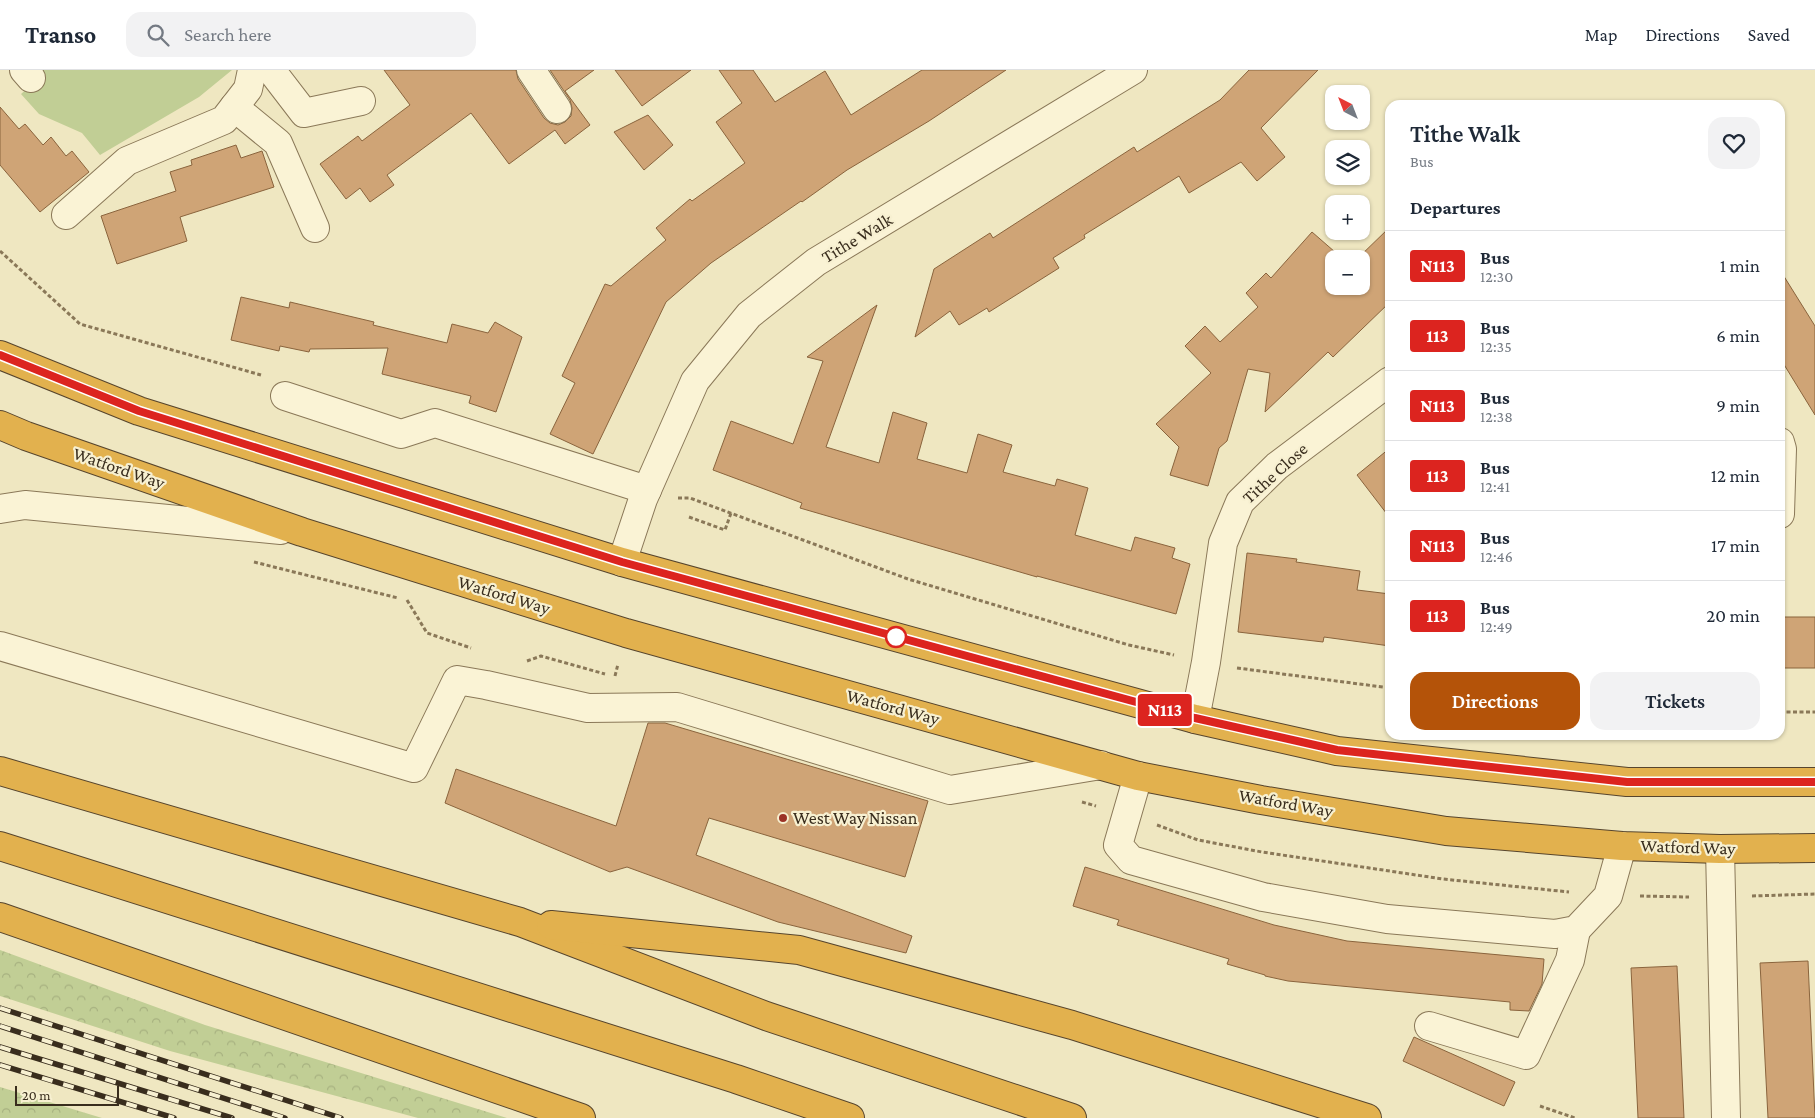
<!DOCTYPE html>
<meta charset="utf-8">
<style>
:root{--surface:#fff;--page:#f2f2f3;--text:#1f2937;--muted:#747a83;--line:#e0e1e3;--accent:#b45309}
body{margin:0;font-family:"Crimson Pro",serif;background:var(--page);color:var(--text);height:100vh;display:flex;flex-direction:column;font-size:19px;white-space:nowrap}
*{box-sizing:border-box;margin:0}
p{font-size:16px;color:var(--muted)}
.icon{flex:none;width:28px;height:28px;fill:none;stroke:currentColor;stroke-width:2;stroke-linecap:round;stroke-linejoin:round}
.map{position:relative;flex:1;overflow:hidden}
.drawer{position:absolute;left:1385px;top:30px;width:400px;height:640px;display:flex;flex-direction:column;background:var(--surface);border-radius:15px;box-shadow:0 1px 4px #0004}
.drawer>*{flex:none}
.badge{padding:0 10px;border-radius:4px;font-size:18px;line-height:32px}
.needle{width:32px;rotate:318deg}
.controls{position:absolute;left:1325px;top:15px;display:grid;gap:10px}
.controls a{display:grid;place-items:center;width:45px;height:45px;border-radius:10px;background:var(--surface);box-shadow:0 1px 4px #0004;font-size:25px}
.scale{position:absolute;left:15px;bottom:12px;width:104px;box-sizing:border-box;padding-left:5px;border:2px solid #392d1d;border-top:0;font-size:14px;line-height:18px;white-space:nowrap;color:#392d1d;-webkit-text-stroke:4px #f7f0d1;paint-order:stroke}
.map>.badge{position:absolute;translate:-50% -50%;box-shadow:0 0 0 2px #fff}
h2{padding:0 25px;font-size:19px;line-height:45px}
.round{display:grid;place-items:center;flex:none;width:52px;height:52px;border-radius:15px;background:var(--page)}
.head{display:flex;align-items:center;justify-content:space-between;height:85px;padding:0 25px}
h1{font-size:24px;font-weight:600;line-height:38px}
.cta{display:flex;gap:10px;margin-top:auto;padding:10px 25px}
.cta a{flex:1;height:58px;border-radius:15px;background:var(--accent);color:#fff;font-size:20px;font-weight:600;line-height:58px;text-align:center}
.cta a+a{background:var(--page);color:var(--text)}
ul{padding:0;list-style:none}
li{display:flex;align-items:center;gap:15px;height:70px;padding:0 25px;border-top:1px solid var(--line)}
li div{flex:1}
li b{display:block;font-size:19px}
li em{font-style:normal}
li .badge{min-width:55px;font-weight:700;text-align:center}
header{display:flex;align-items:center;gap:30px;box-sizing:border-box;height:70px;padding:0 25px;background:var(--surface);border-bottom:1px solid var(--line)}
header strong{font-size:24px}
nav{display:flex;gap:28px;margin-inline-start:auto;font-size:18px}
.search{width:350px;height:45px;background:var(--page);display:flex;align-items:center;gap:12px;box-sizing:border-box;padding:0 18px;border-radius:15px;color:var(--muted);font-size:19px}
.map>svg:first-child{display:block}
.grass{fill:#c1ce95}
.forest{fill:url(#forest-crowns)}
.building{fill:#cfa476;stroke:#8a643d}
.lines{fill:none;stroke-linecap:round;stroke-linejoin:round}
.minor-casing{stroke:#8a7858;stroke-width:30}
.highway-casing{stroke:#57452d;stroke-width:30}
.path{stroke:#8a7858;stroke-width:3;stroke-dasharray:4 2.5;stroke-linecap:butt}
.minor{stroke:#faf3d5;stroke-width:28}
.highway{stroke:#e2b14e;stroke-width:28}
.rail-casing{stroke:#392d1d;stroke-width:5.5}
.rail{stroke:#f7f0d1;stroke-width:4;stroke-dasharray:11;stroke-linecap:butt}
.line-casing{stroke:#fff;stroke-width:11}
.line{stroke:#dc241f;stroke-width:8}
.stop-dot{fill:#fff;stroke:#dc241f;stroke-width:2.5}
.poi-dot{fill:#9b3226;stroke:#f7f0d1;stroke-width:2}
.labels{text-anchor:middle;stroke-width:4.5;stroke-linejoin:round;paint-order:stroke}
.street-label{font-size:18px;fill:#392d1d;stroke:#f7f0d1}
.poi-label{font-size:18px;fill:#392d1d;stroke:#f7f0d1;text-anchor:start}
</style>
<header>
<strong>Transo</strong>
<div class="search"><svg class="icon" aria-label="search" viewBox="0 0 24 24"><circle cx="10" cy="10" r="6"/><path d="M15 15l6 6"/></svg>Search here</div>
<nav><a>Map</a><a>Directions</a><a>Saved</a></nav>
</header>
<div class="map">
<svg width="1815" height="1048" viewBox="0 0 1815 1048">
<defs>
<pattern id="forest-crowns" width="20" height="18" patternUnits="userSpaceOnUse" patternTransform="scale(1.25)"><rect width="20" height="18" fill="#c1ce95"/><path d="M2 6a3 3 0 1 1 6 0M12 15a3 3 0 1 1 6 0" fill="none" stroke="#a7b180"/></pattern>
</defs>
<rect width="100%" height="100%" fill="#efe7c1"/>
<!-- grass -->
<polygon class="grass" points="41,0 232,0 199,27 100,85 82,63 39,44 21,24 44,4"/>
<!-- forest -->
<g class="forest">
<polygon points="0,880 205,955 507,1048 418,1048 170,981 0,926"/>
<polygon points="0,1017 102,1048 0,1048"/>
</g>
<!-- building -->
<g class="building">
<polygon points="384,0 516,0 518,9 544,48 550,53 558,55 565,52 571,46 572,38 570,30 550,0 594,0 565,21 590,55 565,74 555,60 509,94 471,43 387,105 394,115 370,132 360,118 346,129 320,94 358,66 362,71 410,35"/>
<polygon points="615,0 691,0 642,36"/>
<polygon points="719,0 753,0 775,32 825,1 851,45 922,0 1006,0 929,51 847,100 802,132 801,131 711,193 666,232 593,384 550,364 575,313 562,306 605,214 611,216 666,170 656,158 690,129 692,131 745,93 716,52 742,33"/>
<polygon points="1249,0 1318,0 1261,58 1285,87 1257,111 1241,92 1189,123 1179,106 1084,165 1085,168 1053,188 1059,198 989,242 987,238 959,255 950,241 915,267 934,199 990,163 993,168 1134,77 1137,82 1220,30"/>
<polygon points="0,37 19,59 25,54 43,75 51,67 66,86 72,81 89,102 40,142 0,95"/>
<polygon points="648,45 673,75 644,100 614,62"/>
<polygon points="236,75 241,88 262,81 274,117 180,147 187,171 117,194 101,146 176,121 170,102 192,95 191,90"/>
<polygon points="1390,157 1390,232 1333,287 1328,282 1265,342 1270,303 1248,299 1227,371 1219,378 1208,416 1170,405 1179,377 1156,354 1211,303 1185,276 1205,256 1220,272 1258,237 1246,223 1266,203 1271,208 1312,162 1343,189 1334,189 1334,216 1361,216 1361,189 1357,189"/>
<polygon points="1780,200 1815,256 1815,345 1780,288"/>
<polygon points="241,227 289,238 290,232 374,252 373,255 447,273 452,254 488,263 495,252 522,267 496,342 469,333 471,326 382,304 388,278 310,279 309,282 280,276 279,281 231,270"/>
<polygon points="877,235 826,377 879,393 893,342 927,353 917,389 967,403 978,364 1012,375 1003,402 1055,416 1057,409 1088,418 1075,465 1131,481 1135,467 1175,478 1172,488 1190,494 1176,544 1037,506 1037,507 800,438 802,433 713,400 731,351 793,374 823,291 807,287"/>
<polygon points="1390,378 1390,448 1357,405"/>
<polygon points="1247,483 1297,489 1296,492 1360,501 1357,520 1390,524 1390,576 1324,567 1323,572 1238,562"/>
<rect x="1781" y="547" width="34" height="51"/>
<polygon points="648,653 665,653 928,731 905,807 709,748 696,785 912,866 906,883 778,852 627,797 610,802 445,733 456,699 616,756"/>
<polygon points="1085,797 1274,855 1347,871 1544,889 1542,914 1529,941 1510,940 1510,932 1288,911 1265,906 1265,905 1227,894 1229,889 1117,855 1119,850 1073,836"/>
<polygon points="1808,891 1815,1048 1768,1048 1760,893"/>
<polygon points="1677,896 1684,1048 1638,1048 1631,898"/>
<polygon points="1414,967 1515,1012 1504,1036 1403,991"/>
</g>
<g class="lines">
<defs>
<g id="minor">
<polyline points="24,0 31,8"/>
<polyline points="271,0 304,43 361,31"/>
<polyline points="531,0 557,39"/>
<polyline points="234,37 278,73 315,158"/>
<polyline points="66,145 127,91 224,50 248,19 252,0"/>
<polyline points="285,326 401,364 435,353 647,420"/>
<polyline points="1780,372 1782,379 1780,444"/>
<polyline points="0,439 25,435 281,460"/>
<polyline points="622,492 643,429 695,311 749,245 816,192 1133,0"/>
<polyline points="0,576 414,698 457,610 486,615 588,638 677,637 950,720 1101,695"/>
<polyline points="1195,649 1206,592 1223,473 1240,432 1277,396 1390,311"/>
<polyline points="1138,706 1118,775 1131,790 1263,827 1387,849 1555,864 1576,860 1608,826 1622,776"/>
<polyline points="1720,779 1726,1048"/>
<polyline points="1429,956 1526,985 1570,890 1576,860"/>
</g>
<g id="highway">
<polyline points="0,285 139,341 622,492 1195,649 1337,681 1627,712 1815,712"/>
<polyline points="0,355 26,366 302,462 626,563 1138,706 1261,730 1446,761 1622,776 1720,779 1815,778"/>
<polyline points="0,701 520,852 766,946 1072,1048"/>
<polyline points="0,776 736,1009 850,1048"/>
<polyline points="0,847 581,1048"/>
<polyline points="551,855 799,880 1072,955 1367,1048"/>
</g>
</defs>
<!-- minor casing -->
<use href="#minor" class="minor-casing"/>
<!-- highway casing -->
<use href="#highway" class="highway-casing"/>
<!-- path -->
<g class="path">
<polyline points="0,181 80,254 261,305"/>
<polyline points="678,428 690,428 908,509 1129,575 1174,585"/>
<polyline points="689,447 725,460 731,443"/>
<polyline points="254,492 398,528"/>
<polyline points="407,530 427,563 471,578"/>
<polyline points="527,591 541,586 605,604"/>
<polyline points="1237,598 1390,618"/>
<polyline points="615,606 618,594"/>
<polyline points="1780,642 1815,642"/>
<polyline points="1082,732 1096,736"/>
<polyline points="1157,755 1198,770 1262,782 1443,809 1569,822"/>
<polyline points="1640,826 1689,827"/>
<polyline points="1752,826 1815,824"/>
<polyline points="1540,1036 1575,1048"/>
</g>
<!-- minor -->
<use href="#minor" class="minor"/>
<!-- highway -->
<use href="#highway" class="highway"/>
<defs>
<g id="rail">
<polyline points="0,938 341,1048"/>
<polyline points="0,956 285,1048"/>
<polyline points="0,977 232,1048"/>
<polyline points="0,995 174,1048"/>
</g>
</defs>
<!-- rail casing -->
<use href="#rail" class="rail-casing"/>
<!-- rail -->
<use href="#rail" class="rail"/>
</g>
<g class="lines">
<defs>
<polyline id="line" points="0,285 139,341 622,492 1195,648 1337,680 1627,712 1815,712"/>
</defs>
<!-- line casing -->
<use href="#line" class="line-casing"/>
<!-- line -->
<use href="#line" class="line"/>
</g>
<!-- markers -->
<circle class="stop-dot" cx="896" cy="567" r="10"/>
<circle class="poi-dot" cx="783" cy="748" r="5"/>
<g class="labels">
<!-- street labels -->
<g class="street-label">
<text transform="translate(857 168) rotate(-31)" y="6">Tithe Walk</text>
<text transform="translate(119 398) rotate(19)" y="6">Watford Way</text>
<text transform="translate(1275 403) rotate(-42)" y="6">Tithe Close</text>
<text transform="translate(504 525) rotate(17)" y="6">Watford Way</text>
<text transform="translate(893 637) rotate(15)" y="6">Watford Way</text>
<text transform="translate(1286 733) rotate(10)" y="6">Watford Way</text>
<text transform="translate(1688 777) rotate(2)" y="6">Watford Way</text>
</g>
<!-- poi labels -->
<g class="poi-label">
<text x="793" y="754">West Way Nissan</text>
</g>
</g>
</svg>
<div class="controls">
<a><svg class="needle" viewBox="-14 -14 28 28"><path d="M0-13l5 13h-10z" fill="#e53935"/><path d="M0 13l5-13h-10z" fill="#747a83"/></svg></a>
<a><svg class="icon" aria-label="layers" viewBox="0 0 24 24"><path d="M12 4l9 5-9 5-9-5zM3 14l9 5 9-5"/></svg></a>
<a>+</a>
<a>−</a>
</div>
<div class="scale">20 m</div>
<b class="badge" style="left:1165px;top:640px;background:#dc241f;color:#fff">N113</b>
<section class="drawer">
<div class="head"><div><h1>Tithe Walk</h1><p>Bus</p></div><a class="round"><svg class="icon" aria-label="heart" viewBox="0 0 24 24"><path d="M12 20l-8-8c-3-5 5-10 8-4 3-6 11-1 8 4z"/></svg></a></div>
<h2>Departures</h2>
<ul>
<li><span class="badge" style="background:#dc241f;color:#fff">N113</span><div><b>Bus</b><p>12:30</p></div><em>1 min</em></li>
<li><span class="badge" style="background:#dc241f;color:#fff">113</span><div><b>Bus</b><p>12:35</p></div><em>6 min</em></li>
<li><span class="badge" style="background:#dc241f;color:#fff">N113</span><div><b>Bus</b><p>12:38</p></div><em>9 min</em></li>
<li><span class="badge" style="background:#dc241f;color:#fff">113</span><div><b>Bus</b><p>12:41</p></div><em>12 min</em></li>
<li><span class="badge" style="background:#dc241f;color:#fff">N113</span><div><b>Bus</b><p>12:46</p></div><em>17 min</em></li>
<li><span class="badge" style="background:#dc241f;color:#fff">113</span><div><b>Bus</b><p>12:49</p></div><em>20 min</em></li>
</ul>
<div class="cta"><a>Directions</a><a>Tickets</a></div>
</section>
</div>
